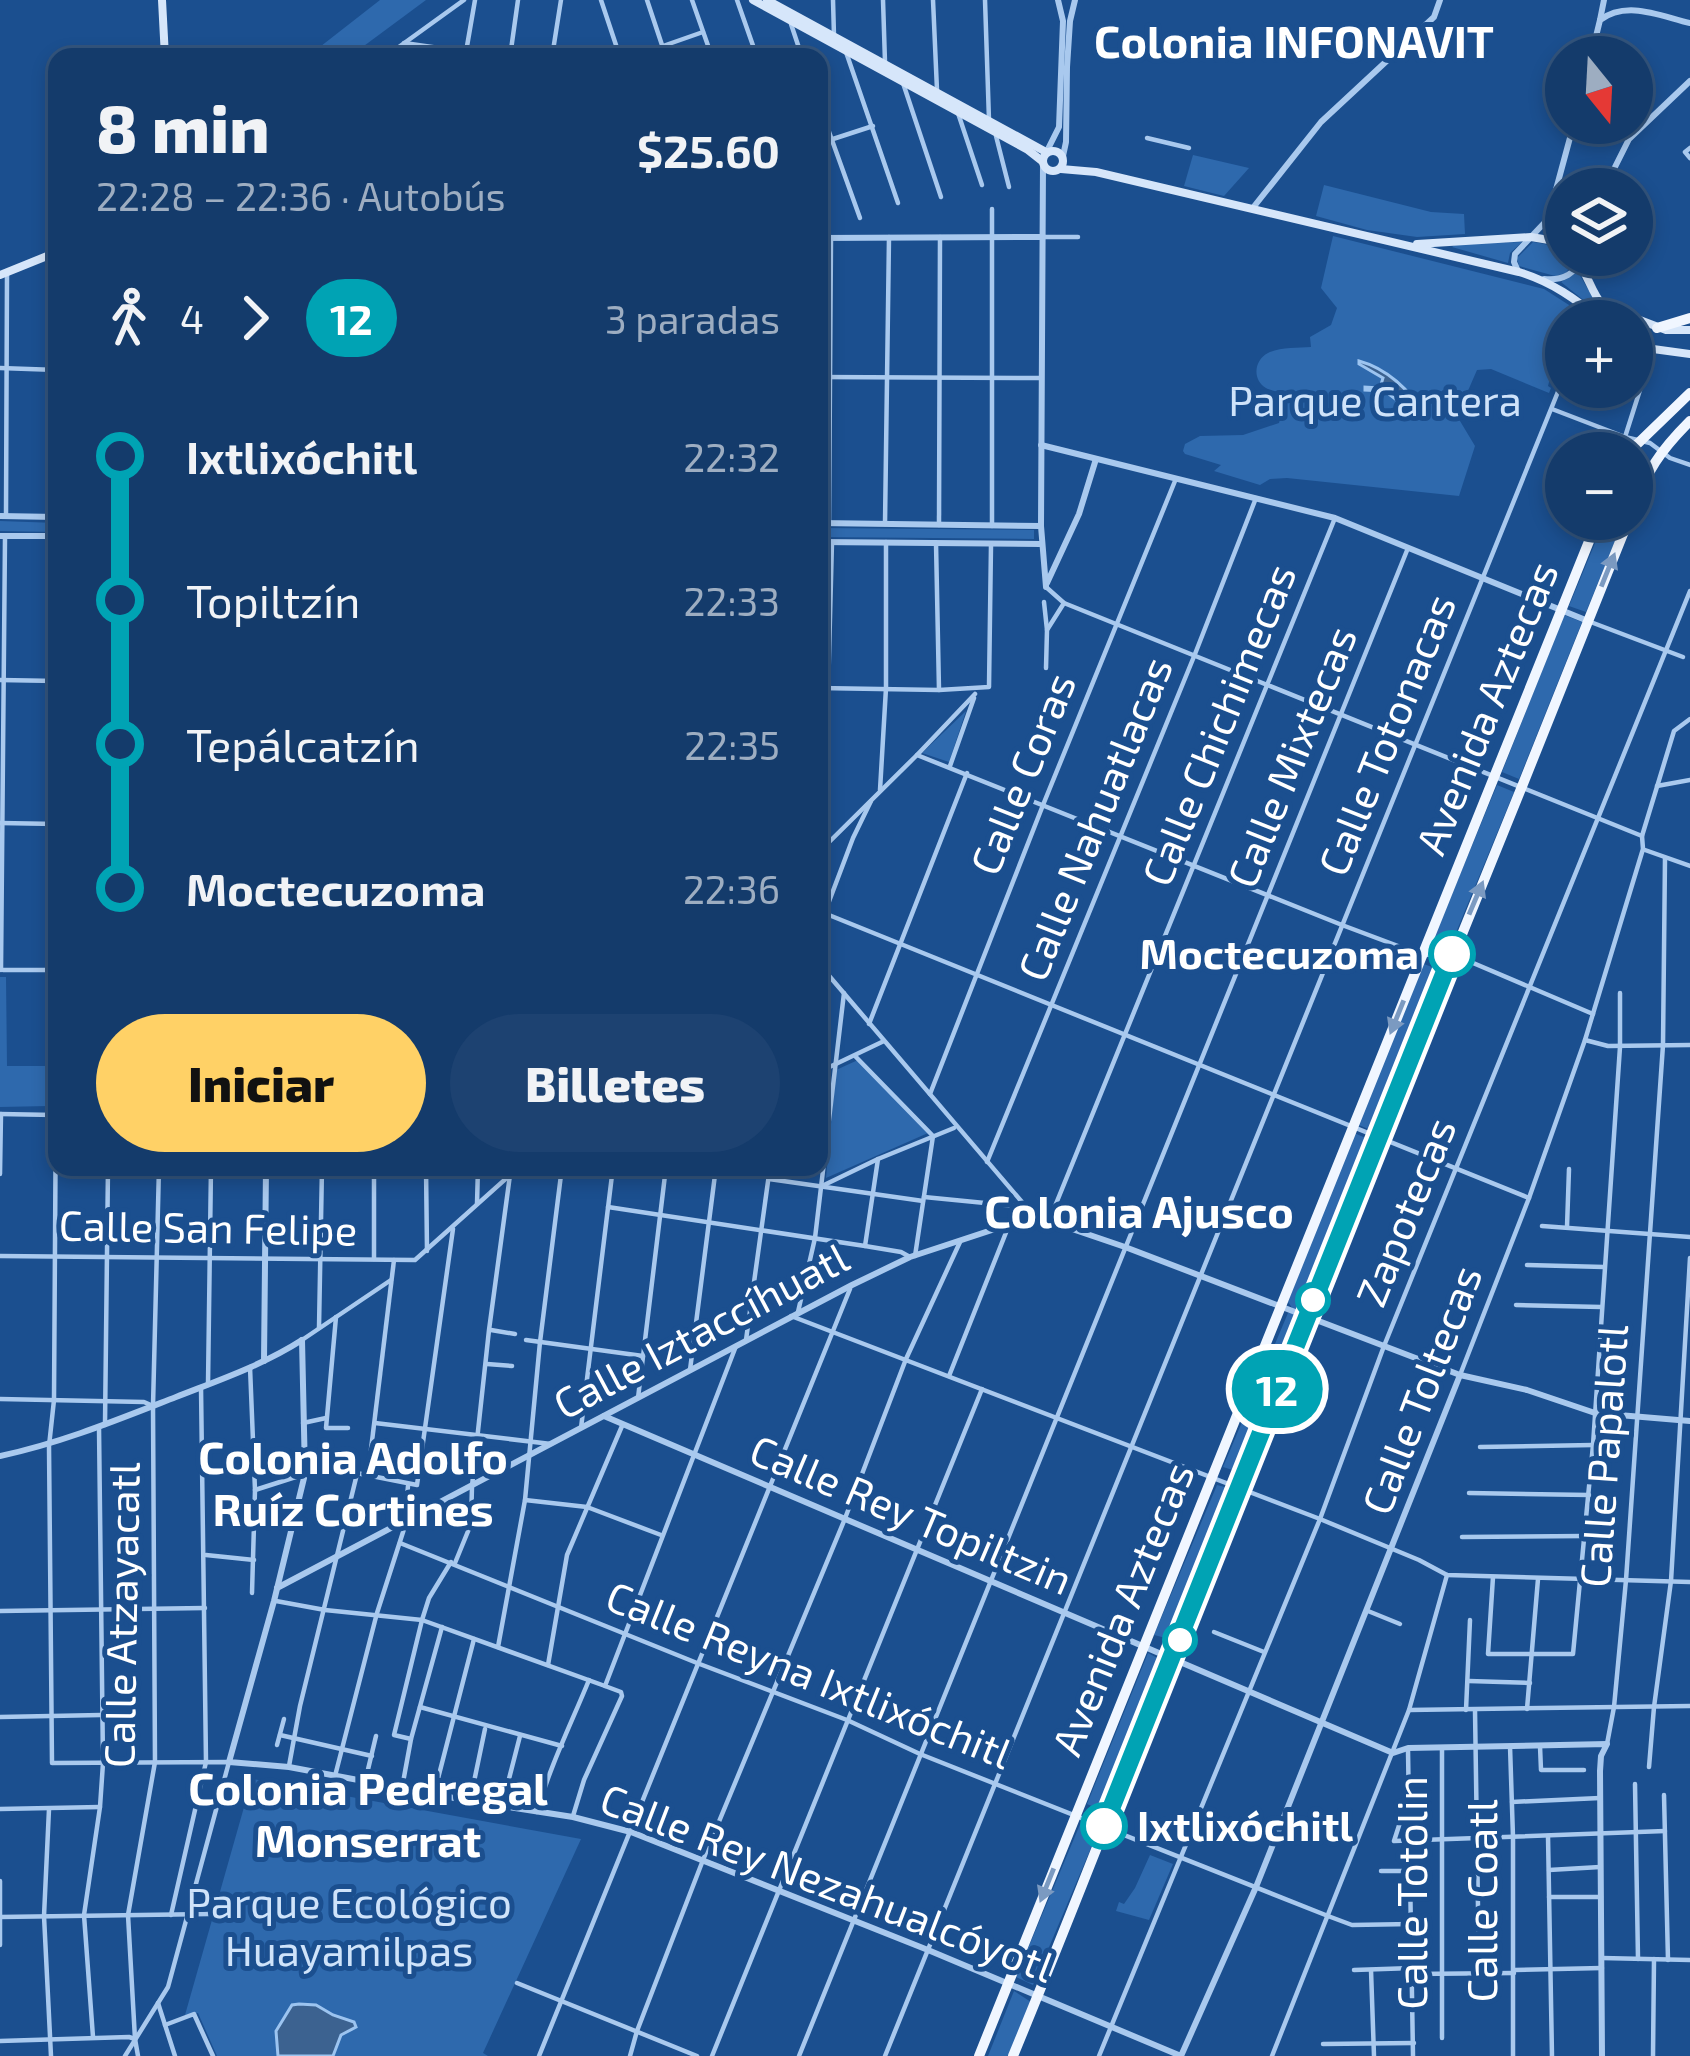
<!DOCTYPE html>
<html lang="es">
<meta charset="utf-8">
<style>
:root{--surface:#143b6b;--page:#1d4271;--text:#f1f3f6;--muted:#9dadc1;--line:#33557e;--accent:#ffd166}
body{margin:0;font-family:"Exo 2",sans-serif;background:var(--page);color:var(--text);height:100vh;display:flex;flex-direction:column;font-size:45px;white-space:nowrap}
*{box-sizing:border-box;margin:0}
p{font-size:39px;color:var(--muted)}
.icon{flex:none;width:66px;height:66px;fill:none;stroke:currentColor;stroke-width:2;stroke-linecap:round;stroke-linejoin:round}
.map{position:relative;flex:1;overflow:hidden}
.side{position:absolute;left:48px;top:48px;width:780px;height:1128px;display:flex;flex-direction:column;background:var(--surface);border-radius:24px;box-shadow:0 6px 18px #0003,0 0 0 3px var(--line)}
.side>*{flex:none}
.badge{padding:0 24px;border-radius:39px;font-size:42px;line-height:78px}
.needle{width:78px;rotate:162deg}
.controls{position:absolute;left:1545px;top:36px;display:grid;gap:24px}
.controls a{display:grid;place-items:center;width:108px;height:108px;border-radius:50%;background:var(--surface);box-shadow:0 6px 18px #0003,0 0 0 3px var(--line);font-size:60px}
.map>.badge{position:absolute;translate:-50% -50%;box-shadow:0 0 0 6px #fff}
.legs{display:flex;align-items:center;gap:18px;height:132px;padding:0 48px;font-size:39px}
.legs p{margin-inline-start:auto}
.overview{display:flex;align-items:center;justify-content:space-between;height:204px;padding:0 48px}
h1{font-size:66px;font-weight:800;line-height:90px}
.action{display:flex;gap:24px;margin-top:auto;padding:24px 48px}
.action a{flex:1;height:138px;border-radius:72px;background:var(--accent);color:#111;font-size:48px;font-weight:800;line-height:138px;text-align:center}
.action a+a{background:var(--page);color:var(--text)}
ul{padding:0 48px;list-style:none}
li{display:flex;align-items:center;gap:42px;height:144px;font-size:45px}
li i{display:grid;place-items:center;width:18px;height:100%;margin:0 15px;background:currentColor}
li i::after{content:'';width:30px;height:30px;margin:-15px;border:9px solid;border-radius:50%;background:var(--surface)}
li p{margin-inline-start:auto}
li:first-child i{background:linear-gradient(#0000 50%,currentColor 0)}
li:last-child i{background:linear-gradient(currentColor 50%,#0000 0)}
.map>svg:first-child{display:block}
.green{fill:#2e69ad}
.water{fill:#3c6290;stroke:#9cc4f0;stroke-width:3}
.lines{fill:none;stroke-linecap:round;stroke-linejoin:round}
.minor{stroke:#a9c9ee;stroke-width:4.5}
.tertiary{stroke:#a9c9ee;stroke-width:6}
.secondary{stroke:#d6e6fa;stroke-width:8}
.primary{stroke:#f0f6ff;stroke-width:10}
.oneway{fill:#7b9ac1}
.line-1-casing{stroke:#fff;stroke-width:27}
.line-1{stroke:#00a3b4;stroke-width:18}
.stop-1-dot{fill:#fff;stroke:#00a3b4;stroke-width:6}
.labels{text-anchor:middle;stroke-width:10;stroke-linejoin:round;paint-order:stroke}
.park-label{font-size:42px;fill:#cfe3fa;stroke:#1b4f8f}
.street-label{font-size:42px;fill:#fff;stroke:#1b4f8f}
.stop-label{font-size:42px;font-weight:bold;fill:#fff;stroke:#1b4f8f;text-anchor:end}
.neighbourhood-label{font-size:45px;font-weight:bold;fill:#fff;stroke:#1b4f8f}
</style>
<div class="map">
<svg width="1690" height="2056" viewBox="0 0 1690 2056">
<rect width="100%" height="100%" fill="#1b4f8f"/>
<!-- green -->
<g class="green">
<polygon points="380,0 426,0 349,57 307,57"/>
<polygon points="1193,155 1249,168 1224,196 1184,186"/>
<polygon points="1324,185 1431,212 1464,214 1465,234 1417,237 1367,230 1316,216"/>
<path d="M1333 236 1544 289 1569 305 1548 386 1551 388 1549 393 1491 369 1477 370 1457 416 1475 446 1459 496 1287 478 1270 479 1260 485 1214 471 1221 465 1185 454 1183 451 1185 444 1200 436 1243 435 1279 423 1287 393C1281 392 1271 391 1266 388 1252 380 1254 360 1268 353 1280 347 1298 348 1311 347L1310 337 1331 325 1337 308 1321 288Z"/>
<rect x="819" y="242" width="6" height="127"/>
<polygon points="1522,242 1510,253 1508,263 1452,247 1456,244"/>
<path d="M1533 242C1549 244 1565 249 1571 265L1566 273 1555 276 1519 266 1517 258Z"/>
<polygon points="1578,272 1600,310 1626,321 1607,319 1561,282"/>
<polygon points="1605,519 1624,519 1586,612 1569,606"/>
<polygon points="0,521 57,523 56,532 0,531"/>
<polygon points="819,528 1034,530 1034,539 819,537"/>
<polygon points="1564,615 1582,622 1519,779 1502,772"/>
<polygon points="966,711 949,762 922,753"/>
<polygon points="1497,785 1514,792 1450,947 1441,946 1433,940"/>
<polygon points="1424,964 1442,971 1376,1132 1356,1124"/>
<polygon points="0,977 6,977 7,1066 50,1066 49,1106 0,1107"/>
<polygon points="858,1060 928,1133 826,1178 836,1070"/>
<polygon points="1354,1133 1373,1141 1305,1308 1295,1311 1302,1315 1239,1472 1223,1467 1288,1313 1295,1312 1288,1302"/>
<polygon points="1217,1485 1232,1489 1174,1640 1154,1635"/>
<polygon points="1148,1653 1165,1662 1105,1812 1087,1804"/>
<polygon points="252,1779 581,1839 483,2053 488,2056 217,2056 198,2013 185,2015"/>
<polygon points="1081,1822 1099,1829 1033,1985 1016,1977"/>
<polygon points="1150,1855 1173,1864 1149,1920 1116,1911 1119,1902 1124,1904 1135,1888"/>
<polygon points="1014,1991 1031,2002 1008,2056 988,2056"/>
</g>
<!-- water -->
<g class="water">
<path d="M1359 361C1385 368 1412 390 1422 415H1416L1385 391 1365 390V387L1380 388 1383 378 1359 364Z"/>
<polygon points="299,2004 316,2005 333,2015 354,2022 356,2027 341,2035 333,2056 278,2056 276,2031 292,2005"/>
</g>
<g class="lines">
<!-- minor -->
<g class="minor">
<polyline points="601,0 620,57"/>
<polyline points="647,0 666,57"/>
<polyline points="692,0 712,57"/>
<polyline points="737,0 757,57"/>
<polyline points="833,0 834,36"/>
<polyline points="883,0 885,62"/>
<polyline points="933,0 937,90"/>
<polyline points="985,0 989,120"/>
<polyline points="791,24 802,57"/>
<polyline points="404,43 502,57"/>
<polyline points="663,46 703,32"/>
<polyline points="466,52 475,0"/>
<polyline points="846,52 898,203"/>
<polyline points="385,57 464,0"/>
<polyline points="510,57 518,0"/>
<polyline points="552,57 561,0"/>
<polyline points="903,83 941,197"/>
<polyline points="819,104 860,218"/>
<polyline points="958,113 982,185"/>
<polyline points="996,136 1009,187"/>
<polyline points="1147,138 1189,148"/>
<polyline points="833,139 873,126"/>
<polyline points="1690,148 1685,152 1690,158"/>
<polyline points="992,209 992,526"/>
<polyline points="1044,237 1078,237"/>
<polyline points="0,368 57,370"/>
<polyline points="819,377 1041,378"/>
<polyline points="1552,409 1625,437 1650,443 1670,458 1690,465"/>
<polyline points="1625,453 1625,437 1653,349"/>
<polyline points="6,516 7,274"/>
<polyline points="829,523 831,238"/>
<polyline points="885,524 889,237"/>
<polyline points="939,525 940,237"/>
<polyline points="936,543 939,690"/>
<polyline points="1046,587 1064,603 1642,836"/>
<polyline points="1044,602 1047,630"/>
<polyline points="1588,621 1683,657"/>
<polyline points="1046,668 1047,630 1064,603"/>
<polyline points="0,680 57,681"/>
<polyline points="819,688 939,690 989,687 991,545"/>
<polyline points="917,755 1342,925 1422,955 1452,954 1593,1014"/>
<polyline points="950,766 974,698"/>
<polyline points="1657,786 1690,780"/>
<polyline points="880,790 886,688 886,542"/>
<polyline points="0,823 57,824"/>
<polyline points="824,846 832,542"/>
<polyline points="1645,850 1690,866"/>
<polyline points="819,852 917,755 975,694"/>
<polyline points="819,911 1529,1198"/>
<polyline points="819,928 853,838 871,801"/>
<polyline points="57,935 54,1400 49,1446 52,1763 229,1762 168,1987 125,2056"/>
<polyline points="819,964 1033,1215"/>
<polyline points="1,970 5,538"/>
<polyline points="3,970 57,970"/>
<polyline points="869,1024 967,773"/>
<polyline points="1585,1040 1608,1046 1690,1045"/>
<polyline points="855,1056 933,1136 915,1256"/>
<polyline points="819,1072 884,1041"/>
<polyline points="930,1094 1043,805 1175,481"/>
<polyline points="0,1114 54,1115"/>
<polyline points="987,1162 1195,654 1256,498"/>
<polyline points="426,1167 427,1251"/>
<polyline points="0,1174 1,1114"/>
<polyline points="769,1179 923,1201"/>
<polyline points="822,1186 878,1159 954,1128"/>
<polyline points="924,1197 1025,1207"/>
<polyline points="477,1204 478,1167"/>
<polyline points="608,1207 865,1246 901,1252 910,1257"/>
<polyline points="1049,1221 1335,518"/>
<polyline points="1542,1226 1690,1237"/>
<polyline points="1567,1227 1569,1169"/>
<polyline points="865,1246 878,1159"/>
<polyline points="0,1256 415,1260 519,1167"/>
<polyline points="374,1259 374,1167"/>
<polyline points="1527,1265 1604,1267"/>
<polyline points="1516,1305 1601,1307"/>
<polyline points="798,1312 815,1238 844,993"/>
<polyline points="791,1316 1320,1519 1419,1560 1447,1575 1690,1582"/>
<polyline points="336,1317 326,1428 348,1428"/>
<polyline points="319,1328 322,1167"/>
<polyline points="491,1330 515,1334"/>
<polyline points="302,1340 391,1280"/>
<polyline points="526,1340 643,1356"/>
<polyline points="746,1340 770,1167"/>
<polyline points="487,1364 512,1366"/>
<polyline points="250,1367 255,1490 252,1593"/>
<polyline points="690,1370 716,1167"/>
<polyline points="1460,1375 1529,1198 1585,1040 1643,849 1642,836 1674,731 1690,719"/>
<polyline points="949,1376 1009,1225"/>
<polyline points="208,1385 211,1167"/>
<polyline points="638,1398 666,1167"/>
<polyline points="0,1399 144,1402 153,1406"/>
<polyline points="303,1423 326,1418"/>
<polyline points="375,1423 551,1444"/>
<polyline points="105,1425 108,1167"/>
<polyline points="581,1428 613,1167"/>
<polyline points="1480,1447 1593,1445"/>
<polyline points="306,1463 417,1485 453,1229"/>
<polyline points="368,1474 394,1260"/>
<polyline points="255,1490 305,1474"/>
<polyline points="1469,1493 1589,1495"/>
<polyline points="525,1500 587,1507 661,1535"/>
<polyline points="1462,1537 1585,1536"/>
<polyline points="400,1543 697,1663 847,1720 920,1754 1328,1916 1352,1925 1412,1924"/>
<polyline points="206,1555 254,1560"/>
<polyline points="455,1563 471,1524 472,1486 489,1330 510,1175"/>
<polyline points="1493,1577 1488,1654 1573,1654 1593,1445 1620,1047 1620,993"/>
<polyline points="276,1601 325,1610 422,1620 605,1686"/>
<polyline points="0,1611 205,1608"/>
<polyline points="1368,1611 1400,1624"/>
<polyline points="1214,1632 1264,1652"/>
<polyline points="498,1647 525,1500 540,1342 562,1167"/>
<polyline points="548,1665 567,1555 622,1426"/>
<polyline points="1469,1681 1530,1683"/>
<polyline points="420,1707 562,1746"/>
<polyline points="1527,1709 1538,1579"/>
<polyline points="1409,1710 1690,1706"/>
<polyline points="1466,1710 1470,1620"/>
<polyline points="1475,1710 1479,1973"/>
<polyline points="0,1717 101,1715"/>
<polyline points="280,1735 372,1756"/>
<polyline points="411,1739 394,1735 422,1620 429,1598 451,1562"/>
<polyline points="1607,1744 1614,1707 1626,1580 1663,1045 1665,858"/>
<polyline points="277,1745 284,1719"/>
<polyline points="1510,1746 1513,1837 1513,2056"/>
<polyline points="1540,1746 1541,1770 1584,1770"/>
<polyline points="1408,1750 1413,2056"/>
<polyline points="289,1766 300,1706 357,1474"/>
<polyline points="1649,1767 1654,1707 1671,1581 1690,1258"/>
<polyline points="335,1776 377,1613 404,1529 408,1486"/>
<polyline points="365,1782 376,1736"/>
<polyline points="1635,1784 1638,1959"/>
<polyline points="402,1788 411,1739 442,1627"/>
<polyline points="434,1794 474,1639"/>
<polyline points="1664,1795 1668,1960"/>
<polyline points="470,1801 485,1729"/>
<polyline points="1512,1802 1600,1798"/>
<polyline points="1409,1805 1405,1807 1394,1841 1665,1831"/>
<polyline points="502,1806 520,1736"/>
<polyline points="0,1809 100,1807"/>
<polyline points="49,1809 44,1916 51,2056"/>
<path d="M537 1812C550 1766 571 1724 589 1680"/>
<polyline points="573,1816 584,1780 622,1696 621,1692 605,1686 736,1346"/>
<polyline points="1548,1836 1552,2056"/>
<polyline points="1549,1870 1600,1867"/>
<polyline points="1381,1871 1411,1871"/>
<polyline points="0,1881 0,1945"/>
<polyline points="1549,1897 1601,1897"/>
<polyline points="171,1915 206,1762 201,1387"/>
<polyline points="0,1917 210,1914"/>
<polyline points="1602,1958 1690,1960"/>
<polyline points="1354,1970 1413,1968"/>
<polyline points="1371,1970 1374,2056"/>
<polyline points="1514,1970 1602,1968"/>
<polyline points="1413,1974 1514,1973"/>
<polyline points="517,1983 697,2056"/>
<polyline points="158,2003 175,2056"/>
<polyline points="165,2025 194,2014 213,2056"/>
<polyline points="93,2037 84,1915 100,1807 103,1763 99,1427"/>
<polyline points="1442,2038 1442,1748"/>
<polyline points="0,2041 129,2037 135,2039"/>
<polyline points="1323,2044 1414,2043"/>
<polyline points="138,2056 135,2039 128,1915 155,1762 153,1406 159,1167"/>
<polyline points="539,2056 850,1289"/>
<polyline points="630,2056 637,2031 703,1860 844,1521 906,1359 960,1242"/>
<polyline points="712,2056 982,1389"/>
<polyline points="799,2056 1408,548"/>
<polyline points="885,2056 1566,372"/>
<polyline points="1099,2056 1320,1519 1384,1346 1690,591"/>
<polyline points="1272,2056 1409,1710 1447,1575"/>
<polyline points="1653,2056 1654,1959"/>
</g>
<!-- tertiary -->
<g class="tertiary">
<polyline points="1600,20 1604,0"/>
<path d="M1591 57 1600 20C1627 0 1660 16 1690 23"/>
<polyline points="1047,151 1059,127 1063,21 1058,0"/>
<polyline points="1063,156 1066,142 1067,67 1070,21 1075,0"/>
<polyline points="1043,164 1041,526 1046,587"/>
<polyline points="1604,189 1629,139 1690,81"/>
<polyline points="1252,209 1321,122 1434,17 1440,0"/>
<polyline points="1545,223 1550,231 1566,240"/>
<polyline points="819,238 1043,237"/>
<polyline points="1517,269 1514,262 1515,254 1548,219 1574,123"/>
<path d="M1544 279C1561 281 1579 274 1581 255"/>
<polyline points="1041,445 1335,518 1588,621"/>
<polyline points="0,516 57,517"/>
<polyline points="819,523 1041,526"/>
<polyline points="0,536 57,536"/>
<polyline points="819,542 1041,544"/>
<polyline points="1047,583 1079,514 1096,459"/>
<polyline points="302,1340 305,1474 274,1601 229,1762 289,1767 470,1801 573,1817 631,1832 928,1950 1181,2056 1256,1887 1460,1375"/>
<polyline points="264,1361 266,1167"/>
<polyline points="604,1416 1393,1753 1408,1748 1607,1744 1601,1756 1600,1771 1602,2056"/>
<path d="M0 1456C61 1443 117 1420 176 1397 219 1380 263 1365 302 1340"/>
<polyline points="277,1588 852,1285 910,1257 1034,1216 1125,1247 1460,1375 1527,1390 1595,1413 1690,1421"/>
</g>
<!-- secondary -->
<g class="secondary">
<polyline points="162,0 165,57"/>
<polyline points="753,0 1028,150 1042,161"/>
<polyline points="767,0 1046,152"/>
<circle cx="1053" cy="161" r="10"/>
<path d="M1061 169 1096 172 1519 272C1552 282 1576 299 1602 321"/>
<polyline points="1417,244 1531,237 1549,240 1566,250"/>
<path d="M1572 255C1587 269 1590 291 1603 306L1666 330H1690"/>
<polyline points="0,275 57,252"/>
<polyline points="1632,341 1653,349 1690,354"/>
</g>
<!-- primary -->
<g class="primary">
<polyline points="1657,328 1690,318"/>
<polyline points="1628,453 1690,393"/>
<path d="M1632 510C1648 470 1659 452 1690 421"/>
<polyline points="979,2056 1598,519"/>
<path d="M1013 2056C1101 1843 1182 1627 1268 1413 1387 1115 1511 818 1629 519"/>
</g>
</g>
<!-- one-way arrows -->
<defs><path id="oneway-solid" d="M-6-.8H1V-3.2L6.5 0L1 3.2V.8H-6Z" transform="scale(3)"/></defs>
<g class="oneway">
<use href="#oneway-solid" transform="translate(1608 570) rotate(-68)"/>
<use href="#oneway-solid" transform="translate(1476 898) rotate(-67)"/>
<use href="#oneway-solid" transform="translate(1397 1017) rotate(112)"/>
<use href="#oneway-solid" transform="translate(1047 1885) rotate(112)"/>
</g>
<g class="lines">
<defs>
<polyline id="line-1" points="1104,1826 1452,954"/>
</defs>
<!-- line-1 casing -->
<use href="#line-1" class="line-1-casing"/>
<!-- line-1 -->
<use href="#line-1" class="line-1"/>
</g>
<!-- markers -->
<g class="stop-1-dot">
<circle cx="1452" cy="954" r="21"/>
<circle cx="1313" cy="1300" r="15"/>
<circle cx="1180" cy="1640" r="15"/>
<circle cx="1104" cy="1826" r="21"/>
</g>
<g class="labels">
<!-- park labels -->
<g class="park-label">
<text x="1375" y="416">Parque Cantera</text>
<text x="349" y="1918">Parque Ecológico<tspan x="349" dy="48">Huayamilpas</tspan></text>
</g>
<!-- street labels -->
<g class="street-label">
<text transform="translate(1487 708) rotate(-68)" y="15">Avenida Aztecas</text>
<text transform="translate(1219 725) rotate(-68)" y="15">Calle Chichimecas</text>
<text transform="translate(1387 735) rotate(-68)" y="15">Calle Totonacas</text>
<text transform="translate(1292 757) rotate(-68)" y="15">Calle Mixtecas</text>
<text transform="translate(1023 774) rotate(-68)" y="15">Calle Coras</text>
<text transform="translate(1095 819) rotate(-68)" y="15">Calle Nahuatlacas</text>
<text transform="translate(1406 1212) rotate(-68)" y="15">Zapotecas</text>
<text transform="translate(208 1228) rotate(1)" y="15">Calle San Felipe</text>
<text transform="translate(701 1331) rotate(-28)" y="15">Calle Iztaccíhuatl</text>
<text transform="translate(1422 1390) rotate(-69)" y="15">Calle Toltecas</text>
<text transform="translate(1604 1456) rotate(-86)" y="15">Calle Papalotl</text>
<text transform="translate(911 1515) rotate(23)" y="15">Calle Rey Topiltzin</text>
<text transform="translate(1123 1609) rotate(-68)" y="15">Avenida Aztecas</text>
<text transform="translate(122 1615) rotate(-89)" y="15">Calle Atzayacatl</text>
<text transform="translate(809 1675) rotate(22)" y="15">Calle Reyna Ixtlixóchitl</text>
<text transform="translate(827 1883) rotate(21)" y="15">Calle Rey Nezahualcóyotl</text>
<text transform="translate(1412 1893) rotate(-90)" y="15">Calle Totolin</text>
<text transform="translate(1482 1901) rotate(-90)" y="15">Calle Coatl</text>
</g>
<!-- stop labels -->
<g class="stop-label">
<text x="1419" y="969">Moctecuzoma</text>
<text x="1137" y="1841" text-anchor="start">Ixtlixóchitl</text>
</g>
<!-- neighbourhood labels -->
<g class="neighbourhood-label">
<text x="1294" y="58">Colonia INFONAVIT</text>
<text x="1139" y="1228">Colonia Ajusco</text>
<text x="353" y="1474">Colonia Adolfo<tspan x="353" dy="52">Ruíz Cortines</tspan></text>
<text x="368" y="1805">Colonia Pedregal<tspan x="368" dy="52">Monserrat</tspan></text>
</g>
</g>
</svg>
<div class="controls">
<a><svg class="needle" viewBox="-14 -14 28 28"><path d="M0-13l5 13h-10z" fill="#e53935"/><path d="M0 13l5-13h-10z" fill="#9dadc1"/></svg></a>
<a><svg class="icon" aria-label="layers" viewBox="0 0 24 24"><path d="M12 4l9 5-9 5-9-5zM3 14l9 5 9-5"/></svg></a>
<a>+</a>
<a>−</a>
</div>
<b class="badge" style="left:1277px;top:1389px;background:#00a3b4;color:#fff">12</b>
<section class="side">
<div class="overview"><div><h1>8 min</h1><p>22:28 – 22:36 · Autobús</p></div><b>$25.60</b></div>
<div class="legs"><svg class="icon" aria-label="walk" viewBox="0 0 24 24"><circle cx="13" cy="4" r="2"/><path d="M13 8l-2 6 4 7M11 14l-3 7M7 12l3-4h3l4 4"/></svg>4<svg class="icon" aria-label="forward" viewBox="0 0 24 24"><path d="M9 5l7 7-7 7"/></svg><b class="badge" style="background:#00a3b4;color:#fff">12</b><p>3 paradas</p></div>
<ul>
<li><i style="color:#00a3b4"></i><b>Ixtlixóchitl</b><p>22:32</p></li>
<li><i style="color:#00a3b4"></i><span>Topiltzín</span><p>22:33</p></li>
<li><i style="color:#00a3b4"></i><span>Tepálcatzín</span><p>22:35</p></li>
<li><i style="color:#00a3b4"></i><b>Moctecuzoma</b><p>22:36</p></li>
</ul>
<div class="action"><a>Iniciar</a><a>Billetes</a></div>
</section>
</div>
